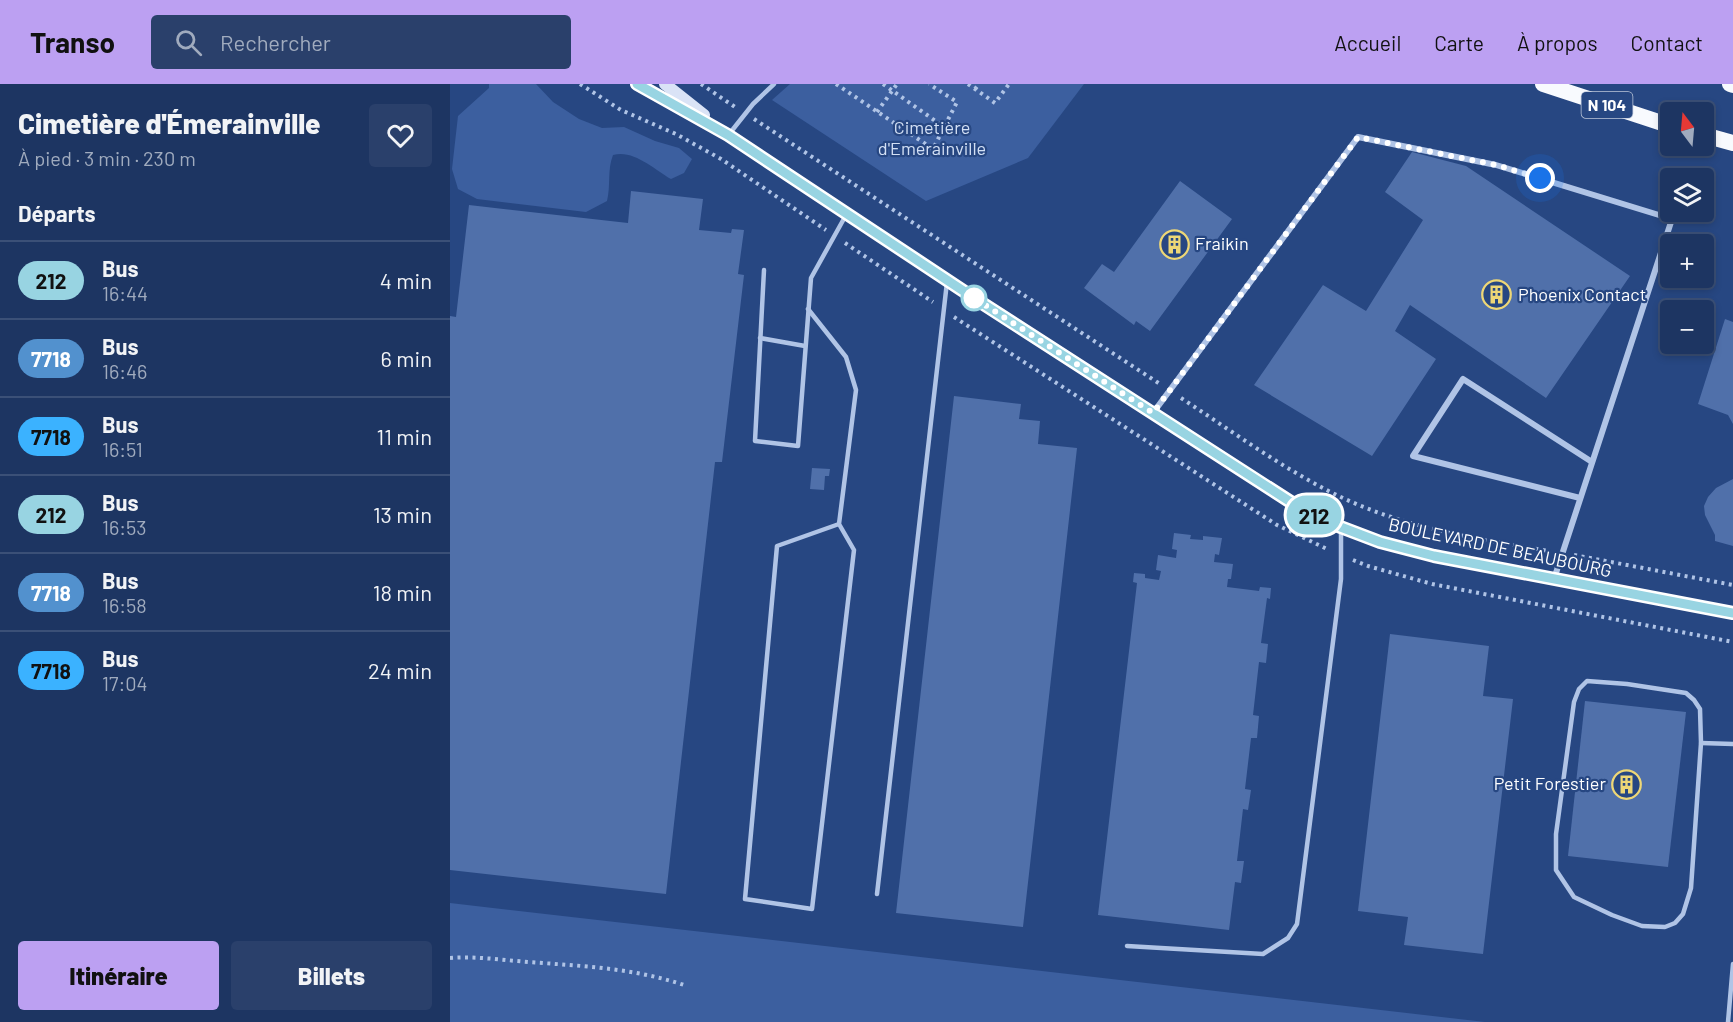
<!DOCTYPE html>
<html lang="fr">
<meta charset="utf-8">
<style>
:root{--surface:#1d3562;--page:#2a406b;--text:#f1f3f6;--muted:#a0abbe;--line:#3b5077;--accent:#bca0f2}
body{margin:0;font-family:Barlow,sans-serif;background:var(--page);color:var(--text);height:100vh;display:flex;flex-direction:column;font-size:22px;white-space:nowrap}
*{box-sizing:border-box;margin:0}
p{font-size:20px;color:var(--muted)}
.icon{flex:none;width:33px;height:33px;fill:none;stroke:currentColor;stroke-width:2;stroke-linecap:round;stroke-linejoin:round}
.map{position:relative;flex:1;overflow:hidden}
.panel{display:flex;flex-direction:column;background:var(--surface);width:450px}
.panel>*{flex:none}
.badge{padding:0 12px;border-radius:20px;font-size:21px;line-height:39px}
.needle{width:39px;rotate:344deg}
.tools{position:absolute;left:1210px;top:18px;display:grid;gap:12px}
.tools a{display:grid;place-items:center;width:54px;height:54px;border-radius:6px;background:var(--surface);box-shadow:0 3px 9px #0003,0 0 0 2px var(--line);font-size:30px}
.you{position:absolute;width:30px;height:30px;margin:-15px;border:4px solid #fff;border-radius:50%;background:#1a73e8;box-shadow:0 0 0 9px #1a73e833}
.map>.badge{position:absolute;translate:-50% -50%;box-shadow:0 0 0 3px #fff}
h2{padding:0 18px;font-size:22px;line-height:54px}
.round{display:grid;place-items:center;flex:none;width:63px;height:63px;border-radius:6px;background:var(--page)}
.overview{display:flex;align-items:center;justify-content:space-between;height:102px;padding:0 18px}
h1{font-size:28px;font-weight:800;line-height:45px}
.primary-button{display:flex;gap:12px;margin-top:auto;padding:12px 18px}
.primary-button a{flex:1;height:69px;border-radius:6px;background:var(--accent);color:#111;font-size:24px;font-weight:800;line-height:69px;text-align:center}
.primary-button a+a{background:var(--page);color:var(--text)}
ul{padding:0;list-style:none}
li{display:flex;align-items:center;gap:18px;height:78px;padding:0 18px;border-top:2px solid var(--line)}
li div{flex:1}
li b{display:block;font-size:22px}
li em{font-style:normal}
li .badge{min-width:66px;font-weight:700;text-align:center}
header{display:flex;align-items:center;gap:36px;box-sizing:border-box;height:84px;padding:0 30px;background:var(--accent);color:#111}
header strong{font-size:28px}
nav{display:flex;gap:33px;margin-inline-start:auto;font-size:21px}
.search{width:420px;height:54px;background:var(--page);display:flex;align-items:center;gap:15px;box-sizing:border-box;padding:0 21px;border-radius:6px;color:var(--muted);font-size:22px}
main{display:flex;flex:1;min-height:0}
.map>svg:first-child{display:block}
.green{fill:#3c5f9f}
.building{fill:#5070aa}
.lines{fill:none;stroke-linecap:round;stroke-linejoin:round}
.path{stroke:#b0c4e6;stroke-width:4;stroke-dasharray:3 4.5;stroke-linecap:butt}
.service{stroke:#b0c4e6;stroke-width:4.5}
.minor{stroke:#b0c4e6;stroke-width:6}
.secondary{stroke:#dae3f6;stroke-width:12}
.trunk{stroke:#f8fafe;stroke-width:16}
.line-casing{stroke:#fff;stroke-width:14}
.line{stroke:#98d4e2;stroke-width:9}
.walk{stroke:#fff;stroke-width:6;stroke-dasharray:0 10.8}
.stop-dot{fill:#fff;stroke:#98d4e2;stroke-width:3}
.labels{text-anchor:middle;stroke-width:4.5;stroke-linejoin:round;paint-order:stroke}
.shield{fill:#274782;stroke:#bec8da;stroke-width:1.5}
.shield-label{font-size:16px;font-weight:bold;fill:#fff}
.park-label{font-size:18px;fill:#d3e0f5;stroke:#274782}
.poi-label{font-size:18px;fill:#fff;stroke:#274782;text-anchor:start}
.street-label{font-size:18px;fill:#fff;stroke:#274782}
</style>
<header>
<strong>Transo</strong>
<div class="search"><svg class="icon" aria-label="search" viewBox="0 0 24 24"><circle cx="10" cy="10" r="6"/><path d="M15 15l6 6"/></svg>Rechercher</div>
<nav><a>Accueil</a><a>Carte</a><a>À propos</a><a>Contact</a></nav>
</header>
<main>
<section class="panel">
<div class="overview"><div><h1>Cimetière d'Émerainville</h1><p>À pied · 3 min · 230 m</p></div><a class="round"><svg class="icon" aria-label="heart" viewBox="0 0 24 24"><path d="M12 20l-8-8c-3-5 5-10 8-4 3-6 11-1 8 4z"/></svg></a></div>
<h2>Départs</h2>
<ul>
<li><span class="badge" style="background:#98d4e2;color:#111">212</span><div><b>Bus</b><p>16:44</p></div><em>4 min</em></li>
<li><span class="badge" style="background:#5291ce;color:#fff">7718</span><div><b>Bus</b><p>16:46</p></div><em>6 min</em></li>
<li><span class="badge" style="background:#3bb2ff;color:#111">7718</span><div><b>Bus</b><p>16:51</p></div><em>11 min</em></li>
<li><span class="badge" style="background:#98d4e2;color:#111">212</span><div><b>Bus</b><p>16:53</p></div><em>13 min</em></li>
<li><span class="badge" style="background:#5291ce;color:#fff">7718</span><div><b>Bus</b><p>16:58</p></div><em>18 min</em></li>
<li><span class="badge" style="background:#3bb2ff;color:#111">7718</span><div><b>Bus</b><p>17:04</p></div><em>24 min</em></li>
</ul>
<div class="primary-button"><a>Itinéraire</a><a>Billets</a></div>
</section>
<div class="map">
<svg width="1283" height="938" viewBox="0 0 1283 938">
<rect width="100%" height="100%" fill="#274782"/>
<!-- green -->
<g class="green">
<path d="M39 0H86L103 18 129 35 152 44 174 43 205 57 229 64 242 75 234 89 221 95C204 85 183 65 163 71 157 86 161 101 157 117L136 128 27 115 8 105 2 85 8 32 39 4Z"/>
<polygon points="340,0 634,0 578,74 476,117 322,16"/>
<polygon points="0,819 1035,938 0,938"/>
</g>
<!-- building -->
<g class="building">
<polygon points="962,68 1016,82 1180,192 1096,314 960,221 945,247 986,275 922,372 804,301 873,201 916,227 973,136 935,108"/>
<polygon points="730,97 782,135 700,247 686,237 684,241 634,204 652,180 664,188"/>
<polygon points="181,107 253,115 249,146 281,149 282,145 294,146 288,190 294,191 272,378 265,378 216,810 0,786 0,232 6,233 19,121 178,139"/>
<polygon points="1275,235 1283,238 1283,340 1278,331 1248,320"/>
<polygon points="504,312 571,320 569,335 590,337 588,360 627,364 573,843 446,829"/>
<polygon points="362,384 380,385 379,392 375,392 374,406 360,405"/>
<polygon points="1283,395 1283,462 1265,457 1265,451 1255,431 1254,422 1258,413 1266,404"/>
<polygon points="724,449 741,451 740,455 753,456 753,452 772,454 769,471 765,470 764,478 783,480 781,495 778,495 777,503 809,507 810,503 821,504 820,515 817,514 811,559 818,560 816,579 809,578 803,631 809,632 807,654 801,654 795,705 801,706 798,726 793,725 787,777 794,777 791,799 785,798 779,846 648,831 687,499 683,498 684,489 695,490 695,494 709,496 711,487 706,486 708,471 726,474 727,466 722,465"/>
<polygon points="940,550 1039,562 1033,612 1063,615 1033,870 954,861 958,833 908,827"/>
<polygon points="1135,617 1236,628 1218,783 1118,772"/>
</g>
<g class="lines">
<!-- path -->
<g class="path">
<polyline points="130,0 171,26 226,50 271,75 376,146"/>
<polyline points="251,0 285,23"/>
<polyline points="386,0 483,65 507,18 479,0"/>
<polyline points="433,0 494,43"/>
<polyline points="518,0 545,19 559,0"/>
<polyline points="525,5 529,0"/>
<polyline points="427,28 447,0"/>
<polyline points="304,35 710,300"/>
<polyline points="395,159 483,218"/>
<polyline points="504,233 827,441 879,466"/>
<path d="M731 314C785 349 837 388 895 415 958 444 1030 456 1099 467"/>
<polyline points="1124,471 1283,501"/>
<polyline points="903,476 918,482 982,500 1283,558"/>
<path d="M0 874C26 872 52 876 78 878 132 882 185 884 237 902"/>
</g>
<!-- service -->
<g class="service">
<polyline points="280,49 303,20 324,0"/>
<polyline points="314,186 305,357 348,362 361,194 396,131"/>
<polyline points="358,225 396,273 406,306 389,440 404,466 362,825 295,815 327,462 389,440"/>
<polyline points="310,254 355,262"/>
<polygon points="1137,597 1177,600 1236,609 1244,616 1250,625 1251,659 1241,804 1233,830 1225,839 1215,843 1192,842 1162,831 1124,813 1106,786 1106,750 1124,618 1129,605"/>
<polyline points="1251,659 1283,660"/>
<polyline points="427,810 497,198"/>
<polyline points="677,862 813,870 838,854 847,840 891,495 891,446"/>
<polyline points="1278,938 1283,880"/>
</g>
<!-- minor -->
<g class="minor">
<polyline points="703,329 908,53 1046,81 1222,135 1104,495"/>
<polyline points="1130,414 963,372 1013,295 1142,378"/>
</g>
<!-- secondary -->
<g class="secondary">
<polyline points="187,0 278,51 521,212 850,424 880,439 930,458 984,472 1283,529"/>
<polyline points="215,0 254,31"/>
</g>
<!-- trunk -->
<g class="trunk">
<polyline points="1093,0 1221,42"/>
<polyline points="1280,0 1283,1"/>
<polyline points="1254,51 1283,59"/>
</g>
</g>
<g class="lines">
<defs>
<polyline id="line" points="187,0 278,51 521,212 850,424 880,439 930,458 984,472 1283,529"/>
</defs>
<!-- line casing -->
<use href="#line" class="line-casing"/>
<!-- line -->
<use href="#line" class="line"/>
<!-- walk -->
<polyline class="walk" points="524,214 521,212 703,329 908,53 1046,81 1090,94"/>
</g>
<!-- icons -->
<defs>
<symbol id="building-ring" viewBox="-11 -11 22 22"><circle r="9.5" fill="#274782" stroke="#eed776" stroke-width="1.5"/><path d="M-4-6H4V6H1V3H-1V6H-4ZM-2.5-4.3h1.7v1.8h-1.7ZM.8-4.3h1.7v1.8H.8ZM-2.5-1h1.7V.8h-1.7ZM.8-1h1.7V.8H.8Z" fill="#eed776"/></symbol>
</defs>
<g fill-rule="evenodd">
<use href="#building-ring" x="708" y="144" width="33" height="33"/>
<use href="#building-ring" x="1030" y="194" width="33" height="33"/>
<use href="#building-ring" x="1160" y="684" width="33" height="33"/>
</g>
<!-- markers -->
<circle class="stop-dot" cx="524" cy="214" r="12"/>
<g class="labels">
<!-- shield labels -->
<rect class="shield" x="1131.5" y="8" width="51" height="26" rx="4.5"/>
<g class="shield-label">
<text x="1157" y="27">N 104</text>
</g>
<!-- park labels -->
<g class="park-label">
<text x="482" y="50">Cimetière<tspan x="482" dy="21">d'Emerainville</tspan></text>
</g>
<!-- poi labels -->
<g class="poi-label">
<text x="745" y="166">Fraikin</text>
<text x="1068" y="217">Phoenix Contact</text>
<text x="1156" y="706" text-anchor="end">Petit Forestier</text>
</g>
<!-- street labels -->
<g class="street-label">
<text transform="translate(1050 464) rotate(12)" y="6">BOULEVARD DE BEAUBOURG</text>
</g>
</g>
</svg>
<div class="tools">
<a><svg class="needle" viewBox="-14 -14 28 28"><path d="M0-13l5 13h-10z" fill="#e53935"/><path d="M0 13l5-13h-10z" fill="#a0abbe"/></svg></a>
<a><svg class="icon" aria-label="layers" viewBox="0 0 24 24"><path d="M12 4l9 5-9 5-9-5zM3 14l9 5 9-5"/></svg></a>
<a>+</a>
<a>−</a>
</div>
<div class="you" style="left:1090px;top:94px"></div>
<b class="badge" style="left:864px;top:431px;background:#98d4e2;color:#111">212</b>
</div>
</main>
